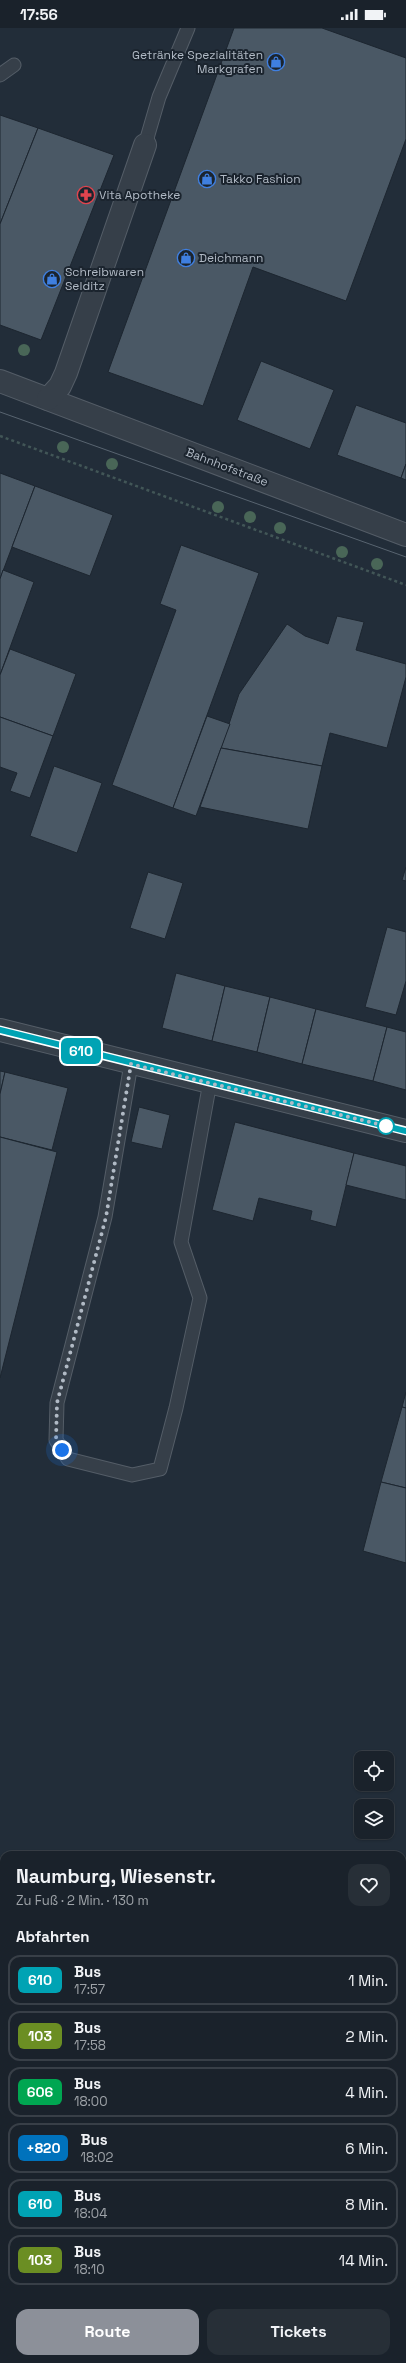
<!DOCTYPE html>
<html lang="de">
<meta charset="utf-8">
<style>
:root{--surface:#1a222b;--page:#272f37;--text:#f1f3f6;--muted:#9fa4a9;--line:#383f47;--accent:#8c9099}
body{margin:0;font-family:"Space Grotesk",sans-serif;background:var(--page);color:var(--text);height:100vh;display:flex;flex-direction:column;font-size:15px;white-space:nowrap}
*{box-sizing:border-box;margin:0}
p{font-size:13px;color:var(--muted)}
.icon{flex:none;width:22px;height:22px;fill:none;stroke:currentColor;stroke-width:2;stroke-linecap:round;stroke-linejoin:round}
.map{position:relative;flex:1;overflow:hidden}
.panel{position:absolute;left:0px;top:1823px;width:406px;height:512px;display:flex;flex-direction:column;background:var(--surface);border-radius:12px 12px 0 0;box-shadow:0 1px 3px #0004,0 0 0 1px var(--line)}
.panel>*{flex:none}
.badge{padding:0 8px;border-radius:6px;font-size:14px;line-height:26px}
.buttons{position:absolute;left:354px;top:1723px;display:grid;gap:8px}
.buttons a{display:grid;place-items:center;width:40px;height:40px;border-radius:8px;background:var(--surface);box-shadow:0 1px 3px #0004,0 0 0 1px var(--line);font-size:20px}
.you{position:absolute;width:20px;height:20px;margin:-10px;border:3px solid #fff;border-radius:50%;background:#1a73e8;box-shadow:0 0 0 6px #1a73e833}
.map>.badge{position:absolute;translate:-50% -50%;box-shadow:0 0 0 2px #fff}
h2{padding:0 16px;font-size:15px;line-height:36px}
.round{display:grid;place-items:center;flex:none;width:42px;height:42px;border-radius:12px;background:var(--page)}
.head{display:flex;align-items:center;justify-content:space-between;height:68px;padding:0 16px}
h1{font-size:19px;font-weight:800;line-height:30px}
.button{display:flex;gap:8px;margin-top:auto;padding:8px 16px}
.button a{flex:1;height:46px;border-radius:12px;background:var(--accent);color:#fff;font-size:16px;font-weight:800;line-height:46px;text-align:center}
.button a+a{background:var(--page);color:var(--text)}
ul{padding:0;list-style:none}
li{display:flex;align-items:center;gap:12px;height:50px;margin:0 8px 6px;padding:0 8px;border:2px solid var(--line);border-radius:12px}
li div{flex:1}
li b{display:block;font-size:15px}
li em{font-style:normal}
li .badge{min-width:44px;font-weight:700;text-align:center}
.status{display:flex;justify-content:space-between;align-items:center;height:28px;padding:0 20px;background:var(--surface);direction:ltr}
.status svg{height:11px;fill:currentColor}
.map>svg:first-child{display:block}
.green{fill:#24393a}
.building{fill:#4a5865;stroke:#1d2630}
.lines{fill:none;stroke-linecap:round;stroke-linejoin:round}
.lane-casing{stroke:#545d67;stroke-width:15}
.street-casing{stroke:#545d67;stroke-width:24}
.secondary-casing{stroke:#545d67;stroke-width:24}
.path{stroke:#425657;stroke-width:2.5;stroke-dasharray:3 3;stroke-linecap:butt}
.lane{stroke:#363f49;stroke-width:13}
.street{stroke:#363f49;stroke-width:22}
.secondary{stroke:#444f5c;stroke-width:22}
.tram{stroke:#586470;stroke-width:1}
.tree{fill:#496657}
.line-casing{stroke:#fff;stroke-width:9}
.line{stroke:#00a3b4;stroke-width:6}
.walk{stroke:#b1bac5;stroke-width:4;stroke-dasharray:0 7.2}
.stop-dot{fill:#fff;stroke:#00a3b4;stroke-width:2}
.labels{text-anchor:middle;stroke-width:4;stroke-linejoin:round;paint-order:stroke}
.poi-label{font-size:12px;fill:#b1bac5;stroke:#1b242e;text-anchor:start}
.street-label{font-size:12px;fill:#b1bac5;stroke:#1b242e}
</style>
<div class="status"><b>17:56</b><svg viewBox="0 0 49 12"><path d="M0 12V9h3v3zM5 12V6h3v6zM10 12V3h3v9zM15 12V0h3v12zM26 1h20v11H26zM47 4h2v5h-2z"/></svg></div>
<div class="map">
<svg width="406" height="2335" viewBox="0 0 406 2335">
<rect width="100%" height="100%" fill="#222d39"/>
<!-- green -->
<g class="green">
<polygon points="402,2036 406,2039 406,2275 402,2275"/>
<polygon points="4,2136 4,2331 111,2331 110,2335 0,2335 0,2142"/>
</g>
<!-- building -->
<g class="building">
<polygon points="234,0 322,0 406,30 406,111 346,273 253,239 203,378 108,344"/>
<polygon points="0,87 38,100 0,196"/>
<polygon points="38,100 114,127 41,312 0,297 0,196"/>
<polygon points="261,333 334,362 310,421 237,392"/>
<polygon points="356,377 406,395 406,436 401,450 337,427"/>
<polygon points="406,436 406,452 401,450"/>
<polygon points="0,445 35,458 0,551"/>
<polygon points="35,458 113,487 90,548 12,519"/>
<polygon points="181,517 259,545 173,780 112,757 176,582 160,576"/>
<polygon points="3,542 34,554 0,647 0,551"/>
<polygon points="337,588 364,594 356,622 406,636 406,649 387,720 330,705 322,738 221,720 239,666 287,596 305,608 328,616"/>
<polygon points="10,621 76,646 53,708 0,689 0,647"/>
<polygon points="207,688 230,696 196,788 173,780"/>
<polygon points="0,689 53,708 30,770 10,763 17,745 0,739"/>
<polygon points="221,720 322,738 308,801 200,779"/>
<polygon points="54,738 102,755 77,825 30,808"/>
<polygon points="406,839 406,853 402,852"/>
<polygon points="148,844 183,855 165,911 130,900"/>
<polygon points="387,899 406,904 406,953 396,987 365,979"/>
<polygon points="176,945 225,958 212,1013 162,1000"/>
<polygon points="225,958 270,969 257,1024 212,1013"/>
<polygon points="270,969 316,981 302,1036 257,1024"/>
<polygon points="316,981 387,999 373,1053 302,1036"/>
<polygon points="387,999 406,1004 406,1062 373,1053"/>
<polygon points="0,1043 5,1044 0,1066"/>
<polygon points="5,1044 68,1060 52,1122 0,1109 0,1066"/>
<polygon points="139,1079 170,1087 162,1121 131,1114"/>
<polygon points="235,1094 354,1125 336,1199 310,1192 312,1183 259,1170 253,1193 212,1182"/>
<polygon points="0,1109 57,1124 0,1350"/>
<polygon points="354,1125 406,1138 406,1172 346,1157"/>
<polygon points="406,1364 406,1380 402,1379"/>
<polygon points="402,1379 406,1380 406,1460 381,1454"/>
<polygon points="381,1454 406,1460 406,1535 363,1523"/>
<polygon points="0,2018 4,2021 0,2028"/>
</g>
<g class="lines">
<defs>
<g id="lane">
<polyline points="0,47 14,37"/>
<polyline points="145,117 159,69 188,0"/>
<polyline points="131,1036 105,1189 57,1375 56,1412 68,1431 132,1447 160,1441 176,1380 200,1270 181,1214 210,1054"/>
</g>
<g id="street">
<polyline points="0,353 406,507"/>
<polyline points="48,371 60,358 66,345 145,117"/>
<polyline points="0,1002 406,1103"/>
<polyline points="0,1938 4,1939"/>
</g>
<g id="secondary">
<polyline points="402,2013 406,2014"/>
<polyline points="0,2106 4,2102"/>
</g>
</defs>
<!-- lane casing -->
<use href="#lane" class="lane-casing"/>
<!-- street casing -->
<use href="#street" class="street-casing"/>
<!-- secondary casing -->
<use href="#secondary" class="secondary-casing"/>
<!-- path -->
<g class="path">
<polyline points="0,408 406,557"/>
<polyline points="0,2164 4,2157"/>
</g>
<!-- lane -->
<use href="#lane" class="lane"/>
<!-- street -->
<use href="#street" class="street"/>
<!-- secondary -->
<use href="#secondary" class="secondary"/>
<!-- tram -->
<polyline class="tram" points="0,384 406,529"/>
</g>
<!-- trees -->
<g class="tree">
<circle cx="24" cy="322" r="6"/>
<circle cx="63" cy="419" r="6"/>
<circle cx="112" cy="436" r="6"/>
<circle cx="218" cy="479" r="6"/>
<circle cx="250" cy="489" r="6"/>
<circle cx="280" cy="500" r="6"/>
<circle cx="342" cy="524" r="6"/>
<circle cx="377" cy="536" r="6"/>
</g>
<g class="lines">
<defs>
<polyline id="line" points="0,1002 406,1103"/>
</defs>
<!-- line casing -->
<use href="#line" class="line-casing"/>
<!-- line -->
<use href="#line" class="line"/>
<!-- walk -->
<polyline class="walk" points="62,1422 56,1412 57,1375 106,1189 131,1036 386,1098"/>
</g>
<!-- icons -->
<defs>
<symbol id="shop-ring" viewBox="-11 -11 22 22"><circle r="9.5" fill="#1b242e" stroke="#3f7fe0" stroke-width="1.5"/><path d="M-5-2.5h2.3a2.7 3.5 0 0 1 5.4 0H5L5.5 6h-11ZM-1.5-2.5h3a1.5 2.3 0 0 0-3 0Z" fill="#3f7fe0"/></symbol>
<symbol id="pharmacy-ring" viewBox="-11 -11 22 22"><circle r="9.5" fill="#1b242e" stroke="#e0444e" stroke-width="1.5"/><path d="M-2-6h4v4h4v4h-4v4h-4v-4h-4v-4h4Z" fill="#e0444e"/></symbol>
</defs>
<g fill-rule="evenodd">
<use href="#shop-ring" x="266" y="24" width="20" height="20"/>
<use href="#shop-ring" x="197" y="141" width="20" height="20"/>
<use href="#pharmacy-ring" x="76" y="157" width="20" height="20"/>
<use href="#shop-ring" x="176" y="220" width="20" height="20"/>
<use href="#shop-ring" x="42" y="241" width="20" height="20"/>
</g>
<!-- markers -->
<circle class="stop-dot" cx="386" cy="1098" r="8"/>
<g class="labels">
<!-- poi labels -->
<g class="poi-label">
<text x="263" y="31" text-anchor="end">Getränke Spezialitäten<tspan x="263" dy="14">Markgrafen</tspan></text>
<text x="220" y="155">Takko Fashion</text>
<text x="99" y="171">Vita Apotheke</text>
<text x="199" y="234">Deichmann</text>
<text x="65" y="248">Schreibwaren<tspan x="65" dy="14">Selditz</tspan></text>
</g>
<!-- street labels -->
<g class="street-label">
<text transform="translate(227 439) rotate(21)" y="4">Bahnhofstraße</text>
</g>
</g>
</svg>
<div class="buttons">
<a><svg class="icon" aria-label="locate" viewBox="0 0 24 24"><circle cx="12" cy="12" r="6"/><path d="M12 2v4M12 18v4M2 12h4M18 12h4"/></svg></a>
<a><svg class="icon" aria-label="layers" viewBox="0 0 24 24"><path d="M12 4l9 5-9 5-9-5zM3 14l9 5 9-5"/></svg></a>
</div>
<div class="you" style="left:62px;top:1422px"></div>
<b class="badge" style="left:81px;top:1023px;background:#00a3b4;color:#fff">610</b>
<section class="panel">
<div class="head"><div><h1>Naumburg, Wiesenstr.</h1><p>Zu Fuß · 2 Min. · 130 m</p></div><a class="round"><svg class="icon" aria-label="heart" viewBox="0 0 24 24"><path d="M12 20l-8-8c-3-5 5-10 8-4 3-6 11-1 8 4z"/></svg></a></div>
<h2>Abfahrten</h2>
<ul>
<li><span class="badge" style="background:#00a3b4;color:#fff">610</span><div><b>Bus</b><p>17:57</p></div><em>1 Min.</em></li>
<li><span class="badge" style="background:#6b8e23;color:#fff">103</span><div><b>Bus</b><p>17:58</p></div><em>2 Min.</em></li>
<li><span class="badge" style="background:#00a651;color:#fff">606</span><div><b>Bus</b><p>18:00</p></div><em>4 Min.</em></li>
<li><span class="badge" style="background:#0072bc;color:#fff">+820</span><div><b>Bus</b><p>18:02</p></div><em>6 Min.</em></li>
<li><span class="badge" style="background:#00a3b4;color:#fff">610</span><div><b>Bus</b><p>18:04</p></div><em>8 Min.</em></li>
<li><span class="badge" style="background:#6b8e23;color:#fff">103</span><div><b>Bus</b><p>18:10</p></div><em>14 Min.</em></li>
</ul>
<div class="button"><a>Route</a><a>Tickets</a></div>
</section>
</div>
